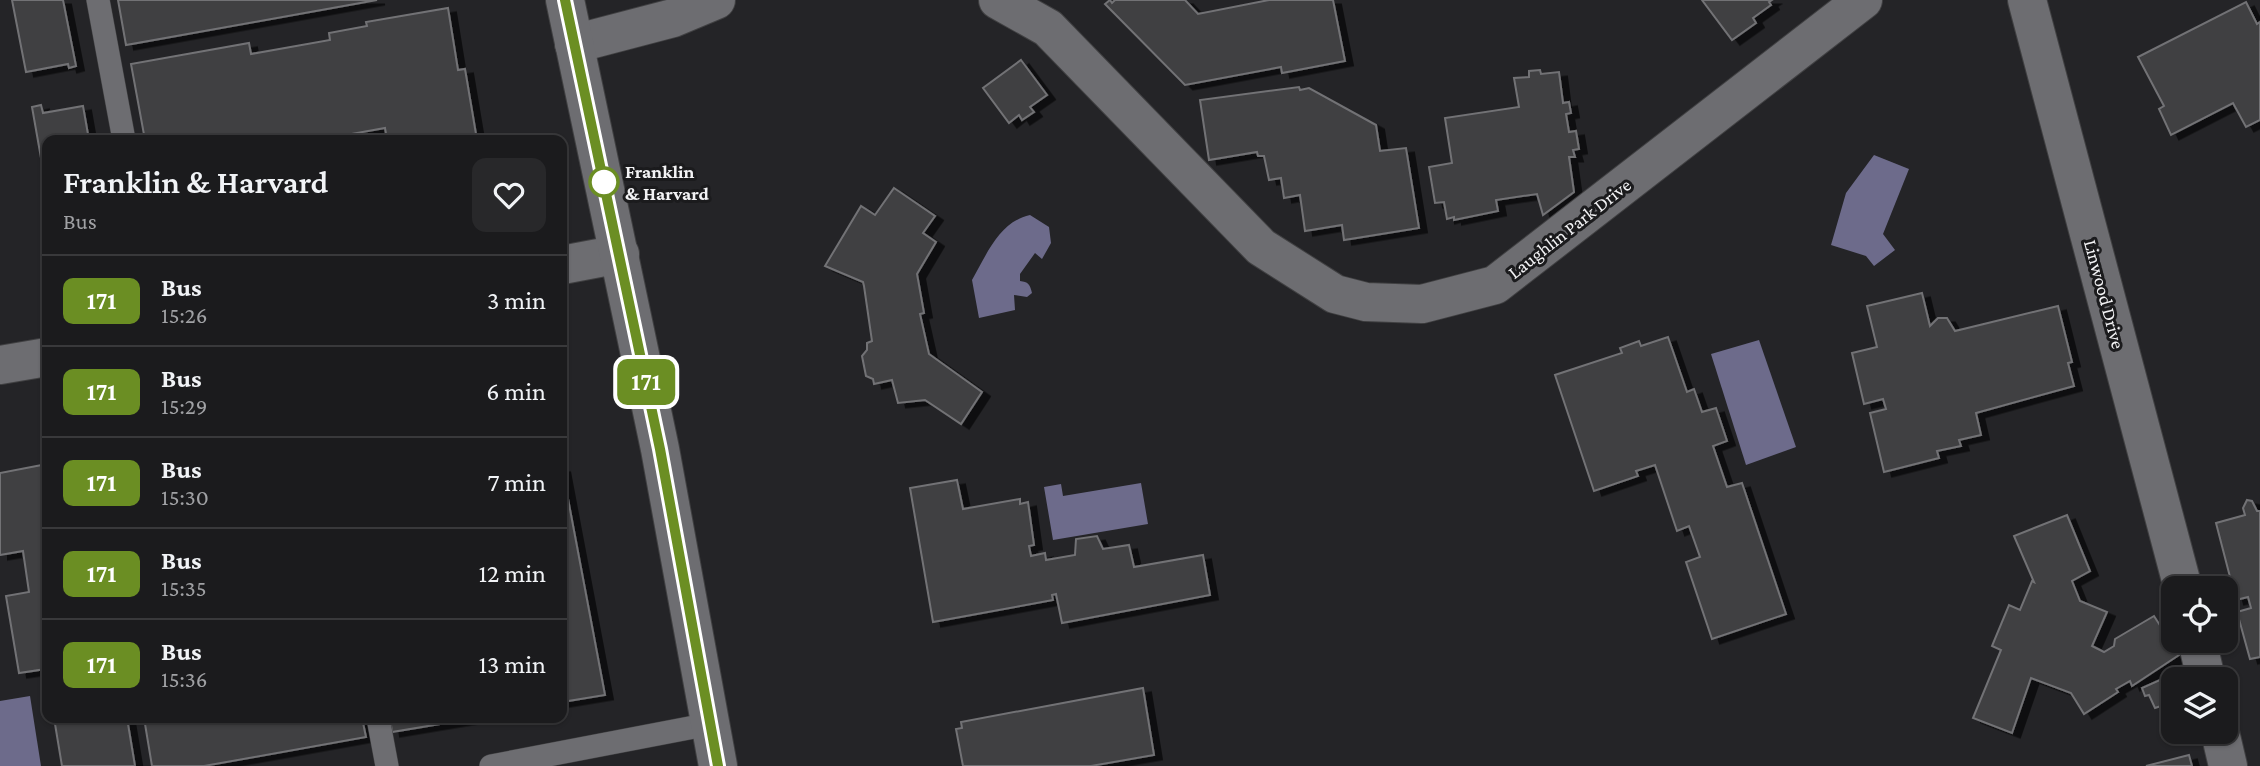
<!DOCTYPE html>
<style>
:root{--surface:#1b1b1d;--page:#28282a;--text:#f1f3f6;--muted:#a0a1a4;--line:#39393b}
body{margin:0;font-family:"Crimson Pro",serif;background:var(--page);color:var(--text);height:100vh;display:flex;flex-direction:column;font-size:26px;white-space:nowrap}
*{box-sizing:border-box;margin:0}
p{font-size:23px;color:var(--muted)}
.icon{flex:none;width:38px;height:38px;fill:none;stroke:currentColor;stroke-width:2;stroke-linecap:round;stroke-linejoin:round}
.map{position:relative;flex:1;overflow:hidden}
.sheet{position:absolute;left:42px;top:135px;width:525px;height:588px;display:flex;flex-direction:column;background:var(--surface);border-radius:14px;box-shadow:0 2px 5px #0004,0 0 0 2px var(--line)}
.sheet>*{flex:none}
.badge{padding:0 14px;border-radius:10px;font-size:24px;line-height:46px}
.tools{position:absolute;left:2161px;top:576px;display:grid;gap:14px}
.tools a{display:grid;place-items:center;width:77px;height:77px;border-radius:14px;background:var(--surface);box-shadow:0 2px 5px #0004,0 0 0 2px var(--line);font-size:35px}
.map>.badge{position:absolute;translate:-50% -50%;box-shadow:0 0 0 4px #fff}
.round{display:grid;place-items:center;flex:none;width:74px;height:74px;border-radius:14px;background:var(--page)}
.headline{display:flex;align-items:center;justify-content:space-between;height:119px;padding:0 21px}
h1{font-size:33px;font-weight:600;line-height:52px}
ul{padding:0;list-style:none}
li{display:flex;align-items:center;gap:21px;height:91px;padding:0 21px;border-top:2px solid var(--line)}
li div{flex:1}
li b{display:block;font-size:26px}
li em{font-style:normal}
li .badge{min-width:77px;font-weight:700;text-align:center}
.map>svg:first-child{display:block}
.water{fill:#6d6b8b}
.building{fill:#3f3f42;stroke:#727275;stroke-width:2;filter:url(#shadow)}
.lines{fill:none;stroke-linecap:round;stroke-linejoin:round}
.service-casing{stroke:#404042;stroke-width:24}
.minor-casing{stroke:#404042;stroke-width:40}
.tertiary-casing{stroke:#404042;stroke-width:40}
.service{stroke:#6d6d71;stroke-width:23}
.minor{stroke:#6d6d71;stroke-width:38}
.tertiary{stroke:#6d6d71;stroke-width:38}
.line-casing{stroke:#fff;stroke-width:16}
.line{stroke:#6b8e23;stroke-width:10}
.stop-dot{fill:#fff;stroke:#6b8e23;stroke-width:3.5}
.labels{text-anchor:middle;stroke-width:6;stroke-linejoin:round;paint-order:stroke}
.stop-label{font-size:19px;font-weight:bold;fill:#f3f3f5;stroke:#1b1b1d;text-anchor:start}
.street-label{font-size:19px;fill:#f3f3f5;stroke:#1b1b1d}
</style>
<div class="map">
<svg width="2260" height="766" viewBox="0 0 2260 766">
<defs>
<filter id="shadow"><feDropShadow dx="8" dy="4.5" stdDeviation="0" flood-color="#0009"/></filter>
</defs>
<rect width="100%" height="100%" fill="#242427"/>
<!-- water -->
<g class="water">
<polygon points="1874,155 1909,169 1883,234 1895,250 1874,266 1866,256 1831,245 1846,193"/>
<path d="M1030 215 1049 227 1051 243 1042 259 1035 253 1020 274V281C1028 282 1030 284 1032 293L1027 297 1014 295 1015 310 979 318 972 280C987 254 999 222 1030 215Z"/>
<polygon points="1759,340 1796,447 1746,465 1711,354"/>
<polygon points="1141,483 1148,524 1053,540 1044,487 1061,484 1063,496"/>
<polygon points="30,696 41,766 0,766 0,701"/>
</g>
<!-- building -->
<g class="building">
<polygon points="12,0 63,0 76,66 69,68 68,64 26,72"/>
<polygon points="118,0 377,0 126,45"/>
<polygon points="1110,0 1112,3 1115,0 1185,0 1198,14 1269,0 1333,0 1345,61 1282,73 1281,67 1185,85 1105,4"/>
<polygon points="1702,0 1772,0 1769,2 1771,5 1753,18 1756,23 1732,40"/>
<polygon points="2246,2 2257,24 2260,22 2260,120 2246,127 2233,103 2171,135 2159,109 2164,106 2138,57"/>
<polygon points="448,8 458,70 465,69 477,140 387,140 385,128 340,136 340,140 145,140 131,64 249,43 251,54 330,40 329,33 367,26 366,22"/>
<polygon points="1021,60 1047,95 1030,107 1034,112 1022,120 1019,115 1009,123 983,88"/>
<polygon points="1540,70 1541,74 1559,72 1563,103 1569,102 1571,113 1566,114 1569,132 1576,131 1579,149 1573,150 1575,157 1569,157 1574,192 1543,215 1537,194 1496,200 1498,211 1454,220 1454,217 1447,219 1444,202 1435,203 1429,167 1452,163 1445,118 1519,107 1514,78 1529,77 1529,71"/>
<polygon points="1299,87 1300,90 1309,88 1376,125 1380,151 1406,148 1419,228 1344,240 1342,225 1305,231 1300,195 1284,198 1281,178 1269,180 1264,156 1258,156 1257,152 1209,160 1200,100"/>
<polygon points="41,105 43,113 83,106 89,140 47,140 47,192 32,107"/>
<polygon points="894,188 935,216 923,233 936,242 917,274 924,313 920,314 929,354 982,392 961,424 925,400 898,403 892,380 874,384 873,379 866,376 862,356 867,350 867,343 872,341 864,286 863,282 825,266 861,206 875,215"/>
<polygon points="1922,293 1930,326 1938,318 1947,318 1955,331 2058,306 2072,362 2068,363 2074,386 1976,413 1981,435 1959,440 1961,446 1937,451 1939,458 1884,472 1870,413 1886,409 1883,399 1864,404 1852,353 1877,347 1867,306"/>
<polygon points="1668,337 1687,392 1694,389 1702,412 1716,408 1727,441 1713,446 1727,487 1742,483 1786,614 1712,639 1686,562 1700,557 1689,526 1677,531 1655,465 1636,471 1638,476 1594,491 1555,375 1622,353 1620,348 1639,341 1641,346"/>
<polygon points="47,464 47,677 46,669 19,673 6,596 29,592 23,551 0,555 0,473"/>
<polygon points="562,467 605,695 562,702"/>
<polygon points="957,480 963,509 1020,499 1020,504 1028,502 1034,545 1029,546 1031,556 1045,553 1046,560 1075,555 1076,539 1097,536 1103,549 1129,545 1134,567 1203,555 1210,595 1062,623 1056,594 1052,595 1053,600 933,622 910,488"/>
<polygon points="2247,500 2252,501 2257,511 2260,511 2260,657 2250,659 2237,612 2251,608 2248,597 2236,600 2216,523 2245,515 2243,508"/>
<polygon points="2067,515 2090,571 2072,581 2080,601 2107,612 2092,646 2104,652 2114,646 2115,639 2154,616 2179,655 2132,686 2130,681 2116,689 2118,692 2084,714 2071,693 2031,678 2012,733 1973,718 2001,650 1992,646 2009,605 2020,610 2032,581 2034,582 2014,536"/>
<polygon points="2162,679 2170,703 2155,708 2149,695 2145,696 2142,688"/>
<polygon points="1143,688 1154,755 1091,766 963,766 956,729 962,728 961,722"/>
<polygon points="54,718 127,718 135,766 62,766"/>
<polygon points="144,718 362,718 366,737 204,766 152,766"/>
<polygon points="390,718 476,718 392,732"/>
<polygon points="2189,755 2192,766 2146,766"/>
</g>
<g class="lines">
<defs>
<g id="service">
<polyline points="98,0 124,140"/>
<polyline points="378,718 387,766"/>
<polyline points="491,766 710,724"/>
</g>
<g id="minor">
<polyline points="998,0 1048,28 1261,247 1335,294 1366,302 1422,304 1495,285 1863,0"/>
<polyline points="2027,0 2183,588"/>
<polyline points="574,44 673,18 716,0"/>
<polyline points="562,265 620,254"/>
<polyline points="0,365 47,357"/>
<polyline points="2197,640 2206,679"/>
<polyline points="2220,732 2228,766"/>
</g>
<polyline id="tertiary" points="565,0 660,449 718,766"/>
</defs>
<!-- service casing -->
<use href="#service" class="service-casing"/>
<!-- minor casing -->
<use href="#minor" class="minor-casing"/>
<!-- tertiary casing -->
<use href="#tertiary" class="tertiary-casing"/>
<!-- service -->
<use href="#service" class="service"/>
<!-- minor -->
<use href="#minor" class="minor"/>
<!-- tertiary -->
<use href="#tertiary" class="tertiary"/>
</g>
<g class="lines">
<defs>
<polyline id="line" points="565,0 660,449 718,766"/>
</defs>
<!-- line casing -->
<use href="#line" class="line-casing"/>
<!-- line -->
<use href="#line" class="line"/>
</g>
<!-- markers -->
<circle class="stop-dot" cx="604" cy="182" r="14"/>
<g class="labels">
<!-- stop labels -->
<g class="stop-label">
<text x="625" y="178">Franklin<tspan x="625" dy="22">&amp; Harvard</tspan></text>
</g>
<!-- street labels -->
<g class="street-label">
<text transform="translate(1569 228) rotate(-38)" y="7">Laughlin Park Drive</text>
<text transform="translate(2105 294) rotate(75)" y="7">Linwood Drive</text>
</g>
</g>
</svg>
<div class="tools">
<a><svg class="icon" aria-label="locate" viewBox="0 0 24 24"><circle cx="12" cy="12" r="6"/><path d="M12 2v4M12 18v4M2 12h4M18 12h4"/></svg></a>
<a><svg class="icon" aria-label="layers" viewBox="0 0 24 24"><path d="M12 4l9 5-9 5-9-5zM3 14l9 5 9-5"/></svg></a>
</div>
<b class="badge" style="left:646px;top:382px;background:#6b8e23;color:#fff">171</b>
<section class="sheet">
<div class="headline"><div><h1>Franklin &amp; Harvard</h1><p>Bus</p></div><a class="round"><svg class="icon" aria-label="heart" viewBox="0 0 24 24"><path d="M12 20l-8-8c-3-5 5-10 8-4 3-6 11-1 8 4z"/></svg></a></div>
<ul>
<li><span class="badge" style="background:#6b8e23;color:#fff">171</span><div><b>Bus</b><p>15:26</p></div><em>3 min</em></li>
<li><span class="badge" style="background:#6b8e23;color:#fff">171</span><div><b>Bus</b><p>15:29</p></div><em>6 min</em></li>
<li><span class="badge" style="background:#6b8e23;color:#fff">171</span><div><b>Bus</b><p>15:30</p></div><em>7 min</em></li>
<li><span class="badge" style="background:#6b8e23;color:#fff">171</span><div><b>Bus</b><p>15:35</p></div><em>12 min</em></li>
<li><span class="badge" style="background:#6b8e23;color:#fff">171</span><div><b>Bus</b><p>15:36</p></div><em>13 min</em></li>
</ul>
</section>
</div>
